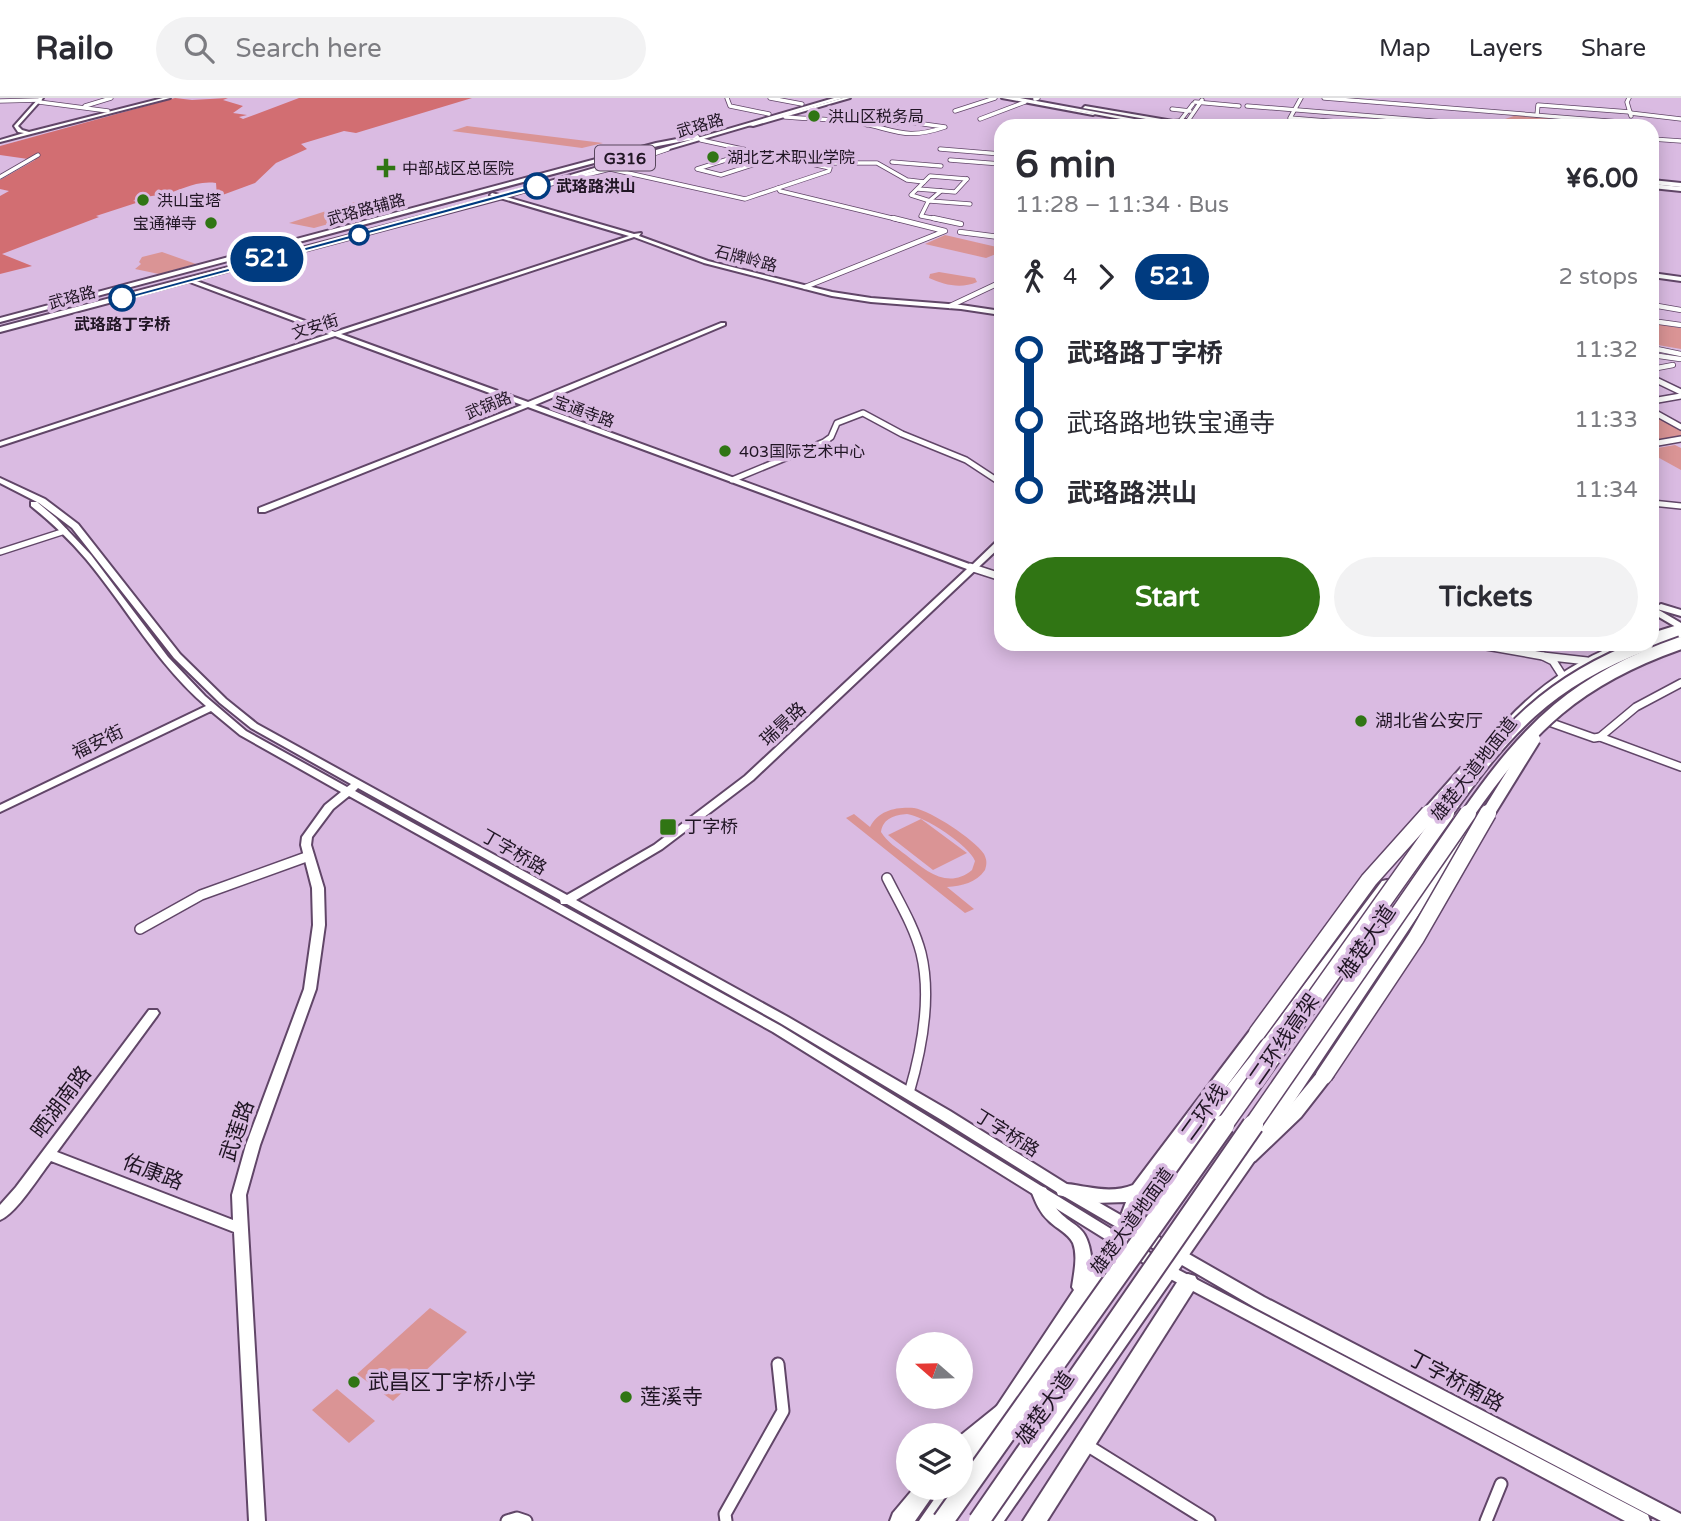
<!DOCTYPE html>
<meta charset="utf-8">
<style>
:root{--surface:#fff;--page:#f2f2f3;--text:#2b2b33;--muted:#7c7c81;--line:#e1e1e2;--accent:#307514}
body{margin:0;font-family:"Varela Round","Noto Sans SC",sans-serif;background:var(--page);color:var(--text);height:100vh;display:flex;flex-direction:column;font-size:26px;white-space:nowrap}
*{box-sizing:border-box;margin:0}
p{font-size:23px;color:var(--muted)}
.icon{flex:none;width:38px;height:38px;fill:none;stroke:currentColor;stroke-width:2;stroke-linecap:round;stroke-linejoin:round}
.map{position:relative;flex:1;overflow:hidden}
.details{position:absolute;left:994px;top:21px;width:665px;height:532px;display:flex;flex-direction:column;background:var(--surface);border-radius:21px;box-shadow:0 4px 18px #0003}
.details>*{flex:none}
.badge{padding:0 14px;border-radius:23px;font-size:24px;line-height:46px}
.needle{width:46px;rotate:290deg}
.tools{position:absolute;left:896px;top:1234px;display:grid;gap:14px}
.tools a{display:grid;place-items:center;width:77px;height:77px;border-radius:50%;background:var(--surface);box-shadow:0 4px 18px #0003;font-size:35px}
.map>.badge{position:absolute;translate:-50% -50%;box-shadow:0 0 0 4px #fff}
.legs{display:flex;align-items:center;gap:10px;height:77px;padding:0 21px;font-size:23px}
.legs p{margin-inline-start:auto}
.summary{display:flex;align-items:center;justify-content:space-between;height:119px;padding:0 21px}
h1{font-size:38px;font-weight:800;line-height:52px}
.cta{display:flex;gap:14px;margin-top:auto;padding:14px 21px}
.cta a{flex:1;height:80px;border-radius:42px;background:var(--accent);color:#fff;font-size:28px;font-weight:800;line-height:80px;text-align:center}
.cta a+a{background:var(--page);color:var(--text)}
ul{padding:0 21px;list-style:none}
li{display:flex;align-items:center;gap:24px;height:70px;font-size:26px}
li i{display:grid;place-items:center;width:10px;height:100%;margin:0 9px;background:currentColor}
li i::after{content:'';width:18px;height:18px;margin:-9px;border:5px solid;border-radius:50%;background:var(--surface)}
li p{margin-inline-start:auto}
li:first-child i{background:linear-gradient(#0000 50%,currentColor 0)}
li:last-child i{background:linear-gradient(currentColor 50%,#0000 0)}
header{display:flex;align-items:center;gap:42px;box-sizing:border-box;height:98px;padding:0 35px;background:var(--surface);border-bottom:2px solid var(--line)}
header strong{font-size:33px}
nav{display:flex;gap:38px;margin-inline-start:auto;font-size:24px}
.search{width:490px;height:63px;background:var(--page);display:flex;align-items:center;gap:18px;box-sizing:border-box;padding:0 24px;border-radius:38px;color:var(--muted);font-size:26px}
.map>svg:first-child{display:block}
.green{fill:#da9495;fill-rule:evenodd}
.forest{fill:#d26e72}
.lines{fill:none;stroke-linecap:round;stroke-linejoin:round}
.highway-tunnel{stroke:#b59abc;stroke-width:6;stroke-dasharray:6 3.5;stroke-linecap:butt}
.street-far5-casing{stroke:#614668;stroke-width:5}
.street-far4-casing{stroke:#614668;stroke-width:6}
.street-far3-casing{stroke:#614668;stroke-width:8}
.street-far2-casing{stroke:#614668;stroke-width:10}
.street-far1-casing{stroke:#614668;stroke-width:12}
.street-casing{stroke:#614668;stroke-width:15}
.secondary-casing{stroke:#614668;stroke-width:4}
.primary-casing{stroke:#614668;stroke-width:4}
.highway-casing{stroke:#614668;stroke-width:4}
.street-far5{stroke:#fff;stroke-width:3.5}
.street-far4{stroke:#fff;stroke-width:4.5}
.street-far3{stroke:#fff;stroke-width:5}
.street-far2{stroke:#fff;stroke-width:7}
.street-far1{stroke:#fff;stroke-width:9}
.street{stroke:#fff;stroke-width:11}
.secondary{fill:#fff;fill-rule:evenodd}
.primary{fill:#fff;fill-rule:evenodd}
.highway{fill:#fff;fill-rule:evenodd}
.highway-bridge-far2-casing{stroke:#614668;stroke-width:16;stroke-linecap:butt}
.highway-bridge-far1-casing{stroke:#614668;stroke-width:19;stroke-linecap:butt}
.highway-bridge-casing{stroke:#614668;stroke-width:24;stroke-linecap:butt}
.highway-bridge-far2{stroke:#fff;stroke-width:12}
.highway-bridge-far1{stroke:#fff;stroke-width:16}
.highway-bridge{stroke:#fff;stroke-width:20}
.line-1{fill:#003b80;stroke:#fff;stroke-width:2}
.poi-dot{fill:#307514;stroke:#dabbe2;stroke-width:2.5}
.stop-1-dot{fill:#fff;stroke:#003b80;stroke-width:3.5}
.labels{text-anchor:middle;stroke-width:7;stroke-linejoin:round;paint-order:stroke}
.far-poi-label{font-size:16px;fill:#201524;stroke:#dabbe2;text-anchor:start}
.far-street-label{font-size:16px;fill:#201524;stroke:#dabbe2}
.shield{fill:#dabbe2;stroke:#58475d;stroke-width:2}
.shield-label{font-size:16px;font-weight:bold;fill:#201524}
.far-stop-label{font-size:16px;font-weight:bold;fill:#201524;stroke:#dabbe2;text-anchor:start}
.poi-label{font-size:18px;fill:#201524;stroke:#dabbe2;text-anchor:start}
.street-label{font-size:18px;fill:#201524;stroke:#dabbe2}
.near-street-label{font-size:21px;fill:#201524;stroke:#dabbe2}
.near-poi-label{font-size:21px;fill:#201524;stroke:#dabbe2;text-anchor:start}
</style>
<header>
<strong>Railo</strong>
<div class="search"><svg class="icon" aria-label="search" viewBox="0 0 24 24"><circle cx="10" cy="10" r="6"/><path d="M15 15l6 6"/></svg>Search here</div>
<nav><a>Map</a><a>Layers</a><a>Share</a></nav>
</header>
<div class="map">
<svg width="1681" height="1423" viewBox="0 0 1681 1423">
<rect width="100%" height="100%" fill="#dabbe2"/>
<!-- green -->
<g class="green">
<polygon points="1517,17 1600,23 1618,28 1519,28 1505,21"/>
<polygon points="467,28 603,45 582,50 452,33"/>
<polygon points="354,104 382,111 314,130 289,125"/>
<polygon points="945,137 1001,150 1001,154 986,160 925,146"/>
<polygon points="162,154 196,166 159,176 135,171 141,166 139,164 142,159"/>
<path d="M939 174 975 180 977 184C961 191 944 187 929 180L930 176Z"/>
<polygon points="1654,225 1681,230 1681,251 1652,246"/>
<polygon points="1652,313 1681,329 1681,341 1652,346"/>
<polygon points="1675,347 1681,350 1681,372 1652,356 1652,351"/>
<path d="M914 710C931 713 974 741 984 756 987 762 987 766 985 772 976 785 962 788 947 789L974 811 965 815 846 720 854 716 870 729C879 712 896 709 914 710ZM907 716C924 718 969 747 975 763L972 772C948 792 926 773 906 757 897 750 887 744 881 734 883 720 895 717 907 716Z"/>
<polygon points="921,721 967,755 933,772 888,737"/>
<polygon points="430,1210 467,1234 393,1303 357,1276"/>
<polygon points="337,1291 375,1323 349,1345 312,1312"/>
</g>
<!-- forest -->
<path class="forest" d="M175 0 192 2 228 0 223 2 243 8 233 15 247 17 239 19 243 21 299 0H472L356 35 344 33 301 46 307 51 276 65 255 85 217 99 216 85C194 82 180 94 160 97 151 98 142 99 133 103L139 104 96 118 99 119 2 156 32 168 0 176V98L9 93 0 91V82L35 62 0 57V48Z"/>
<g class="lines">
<!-- highway-tunnel -->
<polyline class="highway-tunnel" points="1162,23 1189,28"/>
<defs>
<g id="street-far5">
<polyline points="727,0 730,8 769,16"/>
<polyline points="770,0 802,6"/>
<polyline points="1301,0 1290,20 1388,28"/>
<polyline points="1324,0 1633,25"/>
<polyline points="1629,0 1627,4 1631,18"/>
<polyline points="1035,1 1038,0"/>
<polyline points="0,3 40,2"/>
<polyline points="39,4 108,13"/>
<polyline points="1195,4 1239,8"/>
<polyline points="85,8 111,0"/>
<polyline points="1247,8 1494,28"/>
<polyline points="1172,11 1190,13"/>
<polyline points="955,13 995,0"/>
<polyline points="1630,15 1681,21"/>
<polyline points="1537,17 1538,7 1630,14"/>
<path d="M785 19C810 21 836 21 861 25 898 33 907 42 945 29L909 24 867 27"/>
<polyline points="980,21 1025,4"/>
<polyline points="1180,23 1193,6"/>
<polyline points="1187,24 1202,2"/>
<polyline points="1020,25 1054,28"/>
<polyline points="1652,41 1681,43"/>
<polyline points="701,42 830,70 829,73 778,90 780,93 900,122"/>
<polyline points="940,51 1001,56"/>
<polyline points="751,54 697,71 721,77 774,60"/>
<polyline points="950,62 1001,66"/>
<polyline points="892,64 941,68"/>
<polyline points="825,65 877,65 907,82 924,84 930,78 967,81"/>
<polyline points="610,71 745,101 778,90"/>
<polyline points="0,79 38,57"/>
<polyline points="924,84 911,97 930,103 970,106"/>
<polyline points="918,91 955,94 967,81"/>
<polyline points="941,93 928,104 921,118 942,122"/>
<polyline points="519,94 610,71 668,51"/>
</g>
<g id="street-far4">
<polyline points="933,120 961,126"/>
<polyline points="960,134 999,139 1001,136"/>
<polyline points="805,189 945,133 893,120"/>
<polyline points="1652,207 1681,212"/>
<polyline points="950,208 1001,184"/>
<polyline points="1652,223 1681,227"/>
<polyline points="1652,250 1681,256"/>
<polyline points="1652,257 1680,261"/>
<polyline points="1652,271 1673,267"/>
</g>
<g id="street-far3">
<polyline points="1652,280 1681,294"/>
<polyline points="1652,303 1681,298"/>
<polyline points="1652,313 1681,329"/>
<polyline points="1652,346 1681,341"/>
<polyline points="732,382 824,344 831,339 837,325 863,315 902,336 966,362 1001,385"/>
<polyline points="1652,405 1681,408"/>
<polyline points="0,454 65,433"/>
<polyline points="970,469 974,470"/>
</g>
<g id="street-far2">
<polyline points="970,469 1001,479"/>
<polyline points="1475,546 1543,558"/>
<polyline points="1562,577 1553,563 1543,558 1587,563"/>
<polyline points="1549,624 1594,640 1600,639 1681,669"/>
<polyline points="1600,639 1636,609 1681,585"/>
</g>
<g id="street-far1">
<path d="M887 780C899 804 914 828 921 855 932 900 922 951 909 995"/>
<polyline points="140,831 201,797 309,758"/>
</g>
<g id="street">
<polyline points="1085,1346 1209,1423"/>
<polyline points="507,1423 517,1420 526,1423"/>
<polyline points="726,1423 725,1416 783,1313 778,1266"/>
<polyline points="1486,1423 1501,1386"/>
</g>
<g id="secondary">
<polygon points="39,0 43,0 18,28 22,32 29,34 163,0 170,0 0,44 0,42 24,35 18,34 14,28"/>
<path d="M492 95 634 136 641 135 639 138 708 163 832 194 871 200 961 207 1001 213V217L961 211 871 204 832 198 704 165 634 139 341 236 528 304 721 225H725V227L535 307 972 467 998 442H1001V448L753 682 662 751 576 802 788 919 950 1013 1070 1088 1264 1199 1681 1416V1423H1661L1254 1209 1060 1096 940 1021 780 925 567 806H561L560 802 358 690 355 693 781 928 1173 1169 1648 1417 1650 1423H1625L1163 1177 773 934 349 698 333 711 312 739 311 747 324 790 325 827 316 891 260 1047 246 1097 265 1423H249L234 1134 51 1063C40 1077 16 1116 0 1122V1107L16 1089 149 912H157L159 915 157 918 57 1054 233 1122 232 1097 246 1047 304 891 313 827 312 790 301 747 302 739 325 707 341 694 240 637 211 613 0 714V707L206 608C157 566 127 510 86 461 69 441 51 424 31 408V404H37L56 420 91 457 168 559 205 598 246 633 347 689 351 686 251 630 220 605 174 560 72 430 39 405 0 385V380L45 401 78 426 180 556 226 601 257 626 567 797 654 747 745 678 967 471 528 309 265 414H259V410L522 307 335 238 0 348V344L329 236 187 183V181H191L335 234 629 138 490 97Z"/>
<polygon points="1652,175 1681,179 1681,183 1652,179"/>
<polygon points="1652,508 1681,525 1681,532 1652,515"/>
</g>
<g id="primary">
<polygon points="843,0 850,0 753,28 748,27"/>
<polygon points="1002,0 1012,0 1095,16 1093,17"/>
<polygon points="1085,8 1173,23 1187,22 1208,28 1187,26 1165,27 1163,24 1083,10"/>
<polygon points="1138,22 1159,26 1162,28 1136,25"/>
<polygon points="698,37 700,40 658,48 0,224 0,220 656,45"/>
<polygon points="1652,82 1681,85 1681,89 1652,86"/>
<polygon points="1661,506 1681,512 1681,518 1657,511 1656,509"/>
<polygon points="1681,526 1681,532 1652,541 1652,535"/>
<path d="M1619 546H1633C1620 557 1599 561 1583 570 1549 590 1522 618 1497 648H1489L1487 646C1522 600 1565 567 1619 546Z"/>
<polygon points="1481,710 1487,714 1255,1062 1004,1423 982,1423 985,1416 1243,1054 1477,711"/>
<path d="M1387 782 1392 783 1394 786 1392 789 1260 967 1132 1133 968 1384 961 1387 963 1390 941 1423H919L942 1390H961V1362L1074 1192 1072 1189C1074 1175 1078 1158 1073 1145 1068 1135 1057 1131 1049 1123 1040 1115 1036 1105 1032 1095L1034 1090 1040 1088 1046 1090C1048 1095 1050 1101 1053 1106 1072 1133 1088 1121 1092 1165L1120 1123 1250 959 1382 783Z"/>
</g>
<g id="highway">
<polygon points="834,0 843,0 503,100 0,234 0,229 499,98"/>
<polygon points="1008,0 1020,0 1156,25 1153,27"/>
<polygon points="1652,86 1681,89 1681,93 1652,90"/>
<polygon points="1681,531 1681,539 1652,548 1647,546 1652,546 1652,540"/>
<path d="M1257 929 1263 931 1265 935 1263 939 1148 1095 1133 1133 1126 1136 1119 1133 1117 1128 1126 1104 1094 1105 1058 1097 1056 1092 1058 1087C1068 1084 1077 1088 1087 1089 1103 1092 1118 1093 1133 1087L1251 931Z"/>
<polygon points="1324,972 1330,974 1333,978 1301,1019 1255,1063 1249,1065 1243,1063 1240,1058 1243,1053 1289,1009 1318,974"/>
<polygon points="1188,1176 1195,1178 1198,1184 1195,1190 1047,1423 1023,1423 1181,1178"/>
<polygon points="1005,1305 1013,1308 1016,1315 1013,1322 969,1357 961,1360 961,1337 997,1308"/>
<polygon points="914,1390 938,1390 915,1423 890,1423 893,1415"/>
</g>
</defs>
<!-- street-far5 casing -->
<use href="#street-far5" class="street-far5-casing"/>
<!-- street-far4 casing -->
<use href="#street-far4" class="street-far4-casing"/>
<!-- street-far3 casing -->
<use href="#street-far3" class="street-far3-casing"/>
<!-- street-far2 casing -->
<use href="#street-far2" class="street-far2-casing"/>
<!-- street-far1 casing -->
<use href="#street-far1" class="street-far1-casing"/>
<!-- street casing -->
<use href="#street" class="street-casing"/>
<!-- secondary casing -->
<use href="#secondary" class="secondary-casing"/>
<!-- primary casing -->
<use href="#primary" class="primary-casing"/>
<!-- highway casing -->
<use href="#highway" class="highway-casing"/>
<!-- street-far5 -->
<use href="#street-far5" class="street-far5"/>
<!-- street-far4 -->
<use href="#street-far4" class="street-far4"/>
<!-- street-far3 -->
<use href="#street-far3" class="street-far3"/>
<!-- street-far2 -->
<use href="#street-far2" class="street-far2"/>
<!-- street-far1 -->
<use href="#street-far1" class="street-far1"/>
<!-- street -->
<use href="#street" class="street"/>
<!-- secondary -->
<use href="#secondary" class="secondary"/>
<!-- primary -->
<use href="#primary" class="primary"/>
<!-- highway -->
<use href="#highway" class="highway"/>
<defs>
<g id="highway-bridge-far2">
<polyline points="1427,717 1466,673"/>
<path d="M1445 717C1504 633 1548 583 1647 546"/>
<path d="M1467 717C1529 628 1577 581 1681 545"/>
<polyline points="1487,717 1534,641"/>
</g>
<g id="highway-bridge-far1">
<polyline points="1257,935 1369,782 1429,715"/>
<polyline points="1324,978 1416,840 1488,715"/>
<polyline points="1223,1029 1446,715"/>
<polyline points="1251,1029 1468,715"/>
</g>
<g id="highway-bridge">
<polyline points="943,1423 1224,1027"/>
<polyline points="979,1423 1253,1027"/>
</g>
</defs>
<!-- highway-bridge-far2 casing -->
<use href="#highway-bridge-far2" class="highway-bridge-far2-casing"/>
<!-- highway-bridge-far1 casing -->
<use href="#highway-bridge-far1" class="highway-bridge-far1-casing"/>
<!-- highway-bridge casing -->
<use href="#highway-bridge" class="highway-bridge-casing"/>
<!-- highway-bridge-far2 -->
<use href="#highway-bridge-far2" class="highway-bridge-far2"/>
<!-- highway-bridge-far1 -->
<use href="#highway-bridge-far1" class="highway-bridge-far1"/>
<!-- highway-bridge -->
<use href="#highway-bridge" class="highway-bridge"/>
</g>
<!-- line-1 -->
<polygon class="line-1" points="537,86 539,90 125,202 118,200"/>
<!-- markers -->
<g class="poi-dot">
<circle cx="814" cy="18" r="7"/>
<circle cx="713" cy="59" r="7"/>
<path d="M382.5 59.5h7v7h7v7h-7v7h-7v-7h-7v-7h7z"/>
<circle cx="143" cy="102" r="7"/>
<circle cx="211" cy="125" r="7"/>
<circle cx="725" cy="353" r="7"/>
<circle cx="1361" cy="623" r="7"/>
<rect x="659" y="720" width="18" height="18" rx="3.5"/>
<circle cx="354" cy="1284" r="7"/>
<circle cx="626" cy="1299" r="7"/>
</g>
<g class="stop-1-dot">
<circle cx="537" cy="88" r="12"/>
<circle cx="359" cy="137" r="9"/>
<circle cx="122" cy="200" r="12"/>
</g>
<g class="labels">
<!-- far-poi labels -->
<g class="far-poi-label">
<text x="828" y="24">洪山区税务局</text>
<text x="727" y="65">湖北艺术职业学院</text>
<text x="402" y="76">中部战区总医院</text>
<text x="157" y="108">洪山宝塔</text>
<text x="197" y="131" text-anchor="end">宝通禅寺</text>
<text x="739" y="359">403国际艺术中心</text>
</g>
<!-- far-street labels -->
<g class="far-street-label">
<text transform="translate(700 27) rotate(-16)" y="6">武珞路</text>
<text transform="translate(366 111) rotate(-15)" y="6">武珞路辅路</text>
<text transform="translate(746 160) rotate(14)" y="6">石牌岭路</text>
<text transform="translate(72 199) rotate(-15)" y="6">武珞路</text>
<text transform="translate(315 228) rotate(-18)" y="6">文安街</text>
<text transform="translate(488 307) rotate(-22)" y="6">武锅路</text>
<text transform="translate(584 313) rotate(20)" y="6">宝通寺路</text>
</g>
<!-- shield labels -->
<rect class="shield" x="595" y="47.5" width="60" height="25" rx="5"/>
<g class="shield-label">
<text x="625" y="66">G316</text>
</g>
<!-- far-stop labels -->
<g class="far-stop-label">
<text x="556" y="94">武珞路洪山</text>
<text x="122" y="232" text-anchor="middle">武珞路丁字桥</text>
</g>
<!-- poi labels -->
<g class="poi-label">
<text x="1375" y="629">湖北省公安厅</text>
<text x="684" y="735">丁字桥</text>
</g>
<!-- street labels -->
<g class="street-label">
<text transform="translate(783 626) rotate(-43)" y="6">瑞景路</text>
<text transform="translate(98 644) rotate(-26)" y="6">福安街</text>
<text transform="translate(1474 671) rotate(-52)" y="6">雄楚大道地面道</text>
<text transform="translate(514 754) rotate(30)" y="6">丁字桥路</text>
<text transform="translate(1007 1035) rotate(32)" y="6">丁字桥路</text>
<text transform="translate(1132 1123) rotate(-54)" y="6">雄楚大道地面道</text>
</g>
<!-- near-street labels -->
<g class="near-street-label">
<text transform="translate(1367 844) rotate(-56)" y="7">雄楚大道</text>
<text transform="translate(1284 941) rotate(-55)" y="7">二环线高架</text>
<text transform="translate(61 1004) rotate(-53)" y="7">晒湖南路</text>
<text transform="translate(1204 1014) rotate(-54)" y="7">二环线</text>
<text transform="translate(237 1033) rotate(-71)" y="7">武莲路</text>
<text transform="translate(153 1074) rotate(21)" y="7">佑康路</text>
<text transform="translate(1456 1283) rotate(28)" y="7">丁字桥南路</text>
<text transform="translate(1045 1310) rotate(-55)" y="7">雄楚大道</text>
</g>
<!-- near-poi labels -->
<g class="near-poi-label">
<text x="368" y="1291">武昌区丁字桥小学</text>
<text x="640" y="1306">莲溪寺</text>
</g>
</g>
</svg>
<div class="tools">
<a><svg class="needle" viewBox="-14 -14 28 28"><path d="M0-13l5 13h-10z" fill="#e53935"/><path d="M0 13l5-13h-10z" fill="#7c7c81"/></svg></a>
<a><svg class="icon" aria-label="layers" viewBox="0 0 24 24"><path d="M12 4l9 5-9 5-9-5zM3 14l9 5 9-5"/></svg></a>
</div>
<b class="badge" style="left:267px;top:161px;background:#003b80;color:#fff">521</b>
<section class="details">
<div class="summary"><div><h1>6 min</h1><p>11:28 – 11:34 · Bus</p></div><b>¥6.00</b></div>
<div class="legs"><svg class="icon" aria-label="walk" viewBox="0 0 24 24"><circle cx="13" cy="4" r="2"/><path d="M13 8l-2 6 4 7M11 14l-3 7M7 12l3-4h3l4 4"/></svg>4<svg class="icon" aria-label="forward" viewBox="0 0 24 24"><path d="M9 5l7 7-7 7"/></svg><b class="badge" style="background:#003b80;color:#fff">521</b><p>2 stops</p></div>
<ul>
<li><i style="color:#003b80"></i><b>武珞路丁字桥</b><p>11:32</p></li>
<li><i style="color:#003b80"></i><span>武珞路地铁宝通寺</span><p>11:33</p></li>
<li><i style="color:#003b80"></i><b>武珞路洪山</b><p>11:34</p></li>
</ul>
<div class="cta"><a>Start</a><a>Tickets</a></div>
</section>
</div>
